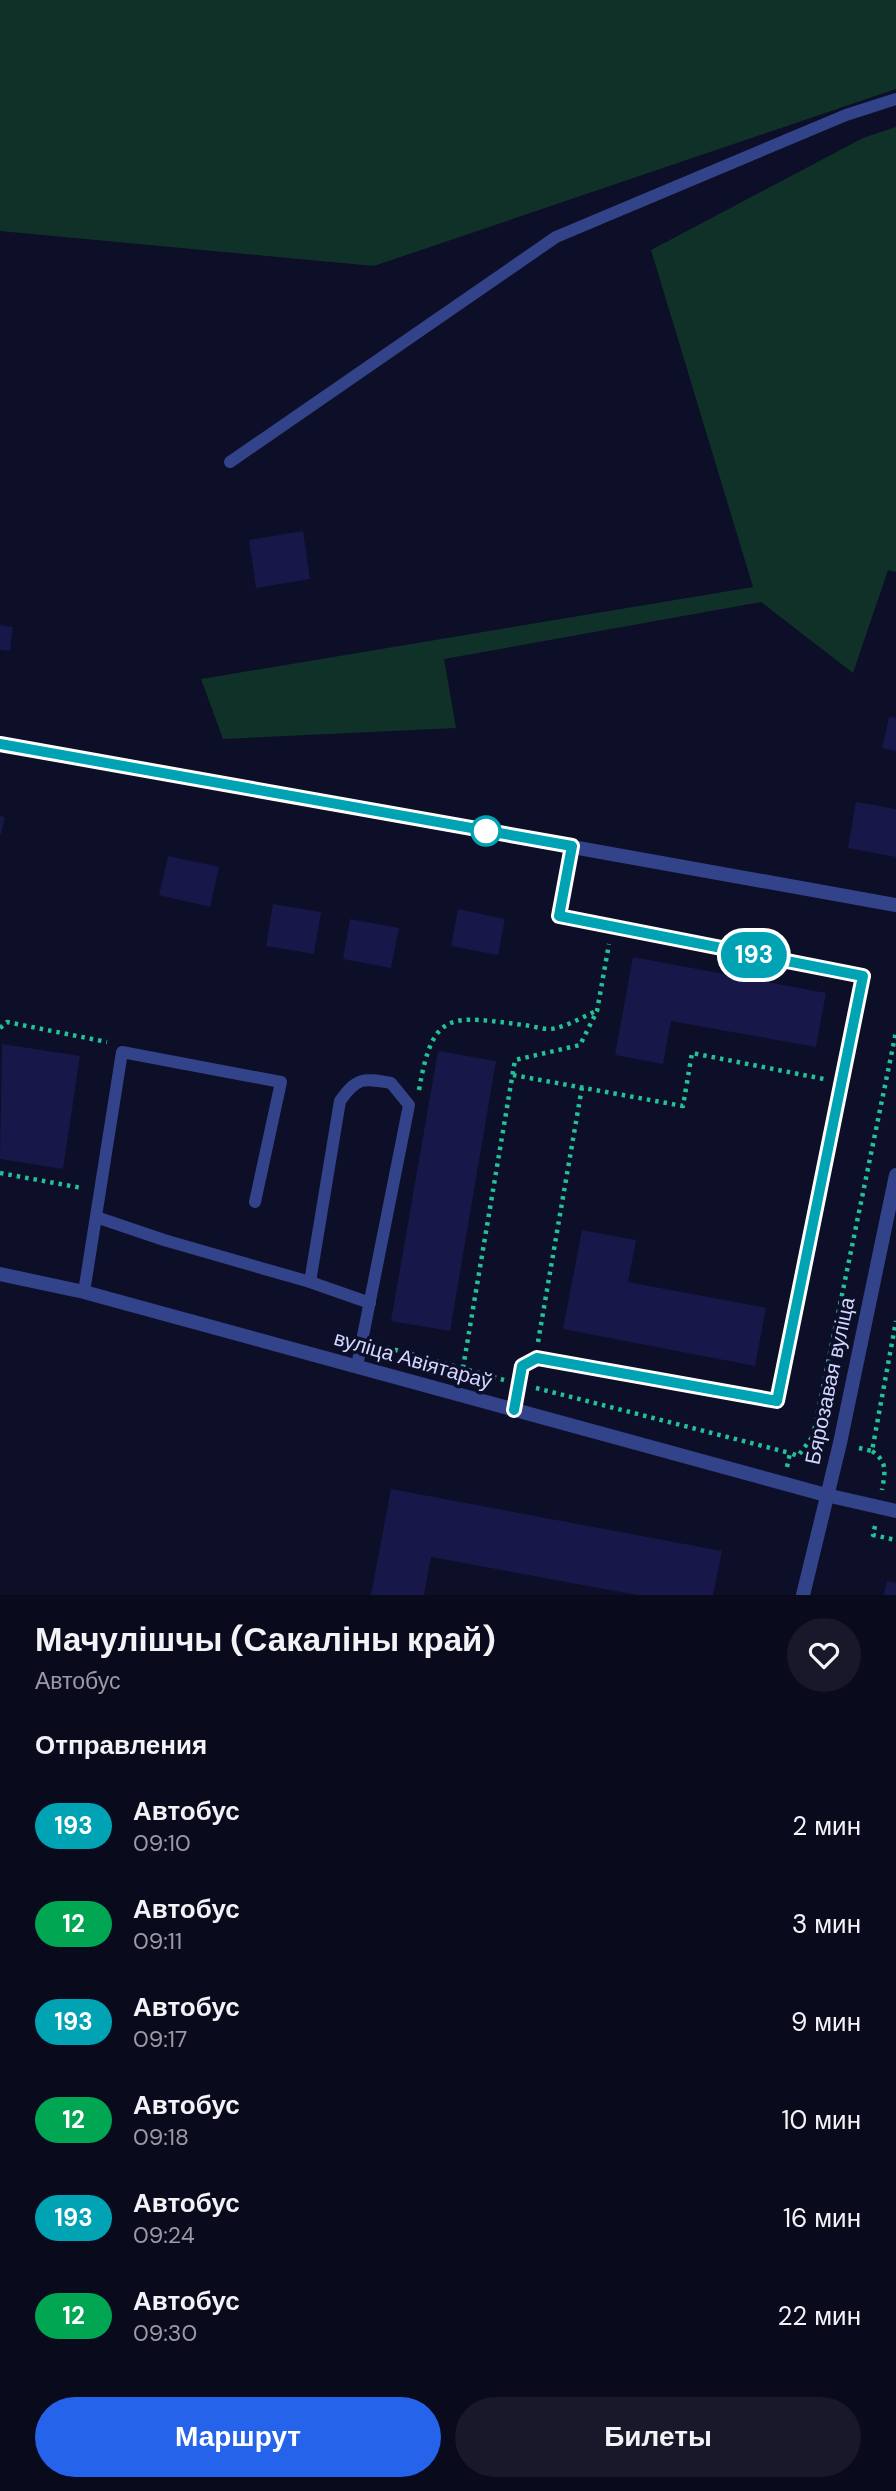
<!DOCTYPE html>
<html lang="ru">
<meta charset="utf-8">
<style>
:root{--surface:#0a0a1d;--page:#18182a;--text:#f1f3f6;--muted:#999aa4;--accent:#2563eb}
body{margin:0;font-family:"DM Sans",sans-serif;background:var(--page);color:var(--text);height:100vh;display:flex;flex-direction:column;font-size:26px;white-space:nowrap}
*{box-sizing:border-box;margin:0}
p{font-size:23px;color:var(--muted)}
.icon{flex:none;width:38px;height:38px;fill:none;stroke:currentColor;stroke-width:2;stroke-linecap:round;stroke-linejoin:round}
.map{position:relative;height:1595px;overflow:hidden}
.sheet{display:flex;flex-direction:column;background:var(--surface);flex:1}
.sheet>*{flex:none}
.badge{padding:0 14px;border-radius:23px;font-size:24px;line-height:46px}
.map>.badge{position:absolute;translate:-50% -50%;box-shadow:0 0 0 4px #fff}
h2{padding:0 35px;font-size:26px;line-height:63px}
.round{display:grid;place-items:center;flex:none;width:74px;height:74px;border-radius:37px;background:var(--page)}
.overview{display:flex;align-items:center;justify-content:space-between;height:119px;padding:0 35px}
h1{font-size:33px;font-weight:800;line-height:52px}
.cta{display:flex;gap:14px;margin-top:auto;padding:14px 35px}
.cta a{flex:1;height:80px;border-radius:42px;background:var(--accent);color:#fff;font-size:28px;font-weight:800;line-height:80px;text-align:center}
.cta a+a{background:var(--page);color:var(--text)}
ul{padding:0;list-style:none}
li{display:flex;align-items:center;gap:21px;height:98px;padding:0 35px}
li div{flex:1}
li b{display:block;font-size:26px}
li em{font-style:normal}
li .badge{min-width:77px;font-weight:700;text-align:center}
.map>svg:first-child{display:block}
.green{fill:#0f3128}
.building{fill:#171849}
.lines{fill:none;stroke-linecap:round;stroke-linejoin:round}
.path{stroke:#23c296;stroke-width:4.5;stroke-dasharray:3.5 5;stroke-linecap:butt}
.service{stroke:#33438a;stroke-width:12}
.minor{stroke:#33438a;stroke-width:14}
.line-casing{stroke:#fff;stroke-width:16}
.line{stroke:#00a3b4;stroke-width:10}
.stop-dot{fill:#fff;stroke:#00a3b4;stroke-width:3.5}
.labels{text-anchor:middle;stroke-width:7;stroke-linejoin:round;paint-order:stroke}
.street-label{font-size:21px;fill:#d2d7ff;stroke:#0d0e27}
</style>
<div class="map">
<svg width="896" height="1595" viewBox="0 0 896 1595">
<rect width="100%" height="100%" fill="#0d0e27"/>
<!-- green -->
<g class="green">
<polygon points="0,0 896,0 896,89 374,266 0,231"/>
<polygon points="896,127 896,572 888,570 853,673 761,602 444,659 456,728 223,739 201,679 753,587 651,250 863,138"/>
</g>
<!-- building -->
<g class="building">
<polygon points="303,531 310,579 256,588 249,540"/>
<polygon points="0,625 13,627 10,651 0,650"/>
<polygon points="889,717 896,718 896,751 882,748"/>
<polygon points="856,802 896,809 896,857 848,848"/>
<polygon points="0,816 5,817 1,834 0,834"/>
<polygon points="168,856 219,867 210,907 159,895"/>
<polygon points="273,904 321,912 314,954 266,946"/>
<polygon points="458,909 505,919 498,955 451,946"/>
<polygon points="350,919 399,928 391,968 343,959"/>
<polygon points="633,957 826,993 816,1047 671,1021 663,1064 615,1055"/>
<polygon points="2,1044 80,1056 63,1169 0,1159"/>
<polygon points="438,1051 496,1061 450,1331 391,1321"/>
<polygon points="582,1230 636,1240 628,1282 766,1308 755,1366 563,1329"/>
<polygon points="391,1489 722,1551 713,1595 637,1595 431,1557 424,1595 371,1595"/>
<polygon points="887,1581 896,1583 896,1595 884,1595"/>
</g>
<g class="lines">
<!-- path -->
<g class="path">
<polyline points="0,1028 7,1022 107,1042"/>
<polyline points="513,1075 683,1106 692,1053 824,1079"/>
<path d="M419 1090C433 1009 450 1016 524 1025 533 1026 547 1031 556 1028 569 1025 583 1017 596 1011"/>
<polyline points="0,1173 82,1188"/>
<polyline points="538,1342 582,1087"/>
<polyline points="378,1345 504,1380"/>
<polyline points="463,1368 515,1060 580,1045 597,1011 609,944"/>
<polyline points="536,1388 790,1453"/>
<polyline points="823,1439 813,1436 896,1032"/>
<polyline points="859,1448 872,1451 896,1321"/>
<path d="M872 1451C888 1462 885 1472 882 1490"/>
<polyline points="787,1467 790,1453 798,1456 813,1436"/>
<polyline points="875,1526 873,1535 896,1540"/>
</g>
<!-- service -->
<g class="service">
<polyline points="230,462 556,237 846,115 896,99"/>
<path d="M96 1217 164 1240 310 1282 340 1101C357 1077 363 1078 391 1083L409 1105 357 1366"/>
<polyline points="310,1282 370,1303"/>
<polyline points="84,1292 122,1052 281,1082 255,1202"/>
<polyline points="514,1410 522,1366 537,1358 777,1401 863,977 559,917 572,846"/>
</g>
<!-- minor -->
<g class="minor">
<polyline points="0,744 896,905"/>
<polyline points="0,1274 84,1292 826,1495 896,1511"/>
<polyline points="803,1595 840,1443 896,1175"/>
</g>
</g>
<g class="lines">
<defs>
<polyline id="line" points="0,744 572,846 559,916 863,976 777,1401 537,1358 522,1366 514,1410"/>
</defs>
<!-- line casing -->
<use href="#line" class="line-casing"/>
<!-- line -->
<use href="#line" class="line"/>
</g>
<!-- markers -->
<circle class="stop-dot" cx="486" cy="831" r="14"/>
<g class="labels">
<!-- street labels -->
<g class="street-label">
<text transform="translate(413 1360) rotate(16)" y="7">вуліца Авіятараў</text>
<text transform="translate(830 1381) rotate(-78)" y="7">Бярозавая вуліца</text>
</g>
</g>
</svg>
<b class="badge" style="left:754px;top:955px;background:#00a3b4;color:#fff">193</b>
</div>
<section class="sheet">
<div class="overview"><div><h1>Мачулішчы (Сакаліны край)</h1><p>Автобус</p></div><a class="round"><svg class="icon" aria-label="heart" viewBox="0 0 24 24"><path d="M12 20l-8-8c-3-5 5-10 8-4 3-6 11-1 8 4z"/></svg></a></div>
<h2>Отправления</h2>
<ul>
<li><span class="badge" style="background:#00a3b4;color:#fff">193</span><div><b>Автобус</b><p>09:10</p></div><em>2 мин</em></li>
<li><span class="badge" style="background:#00a651;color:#fff">12</span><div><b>Автобус</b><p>09:11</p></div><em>3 мин</em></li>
<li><span class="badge" style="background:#00a3b4;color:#fff">193</span><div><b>Автобус</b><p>09:17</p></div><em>9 мин</em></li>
<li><span class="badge" style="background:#00a651;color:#fff">12</span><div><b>Автобус</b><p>09:18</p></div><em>10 мин</em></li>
<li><span class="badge" style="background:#00a3b4;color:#fff">193</span><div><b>Автобус</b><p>09:24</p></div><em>16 мин</em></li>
<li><span class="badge" style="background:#00a651;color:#fff">12</span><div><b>Автобус</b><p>09:30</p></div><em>22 мин</em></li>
</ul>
<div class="cta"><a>Маршрут</a><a>Билеты</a></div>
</section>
